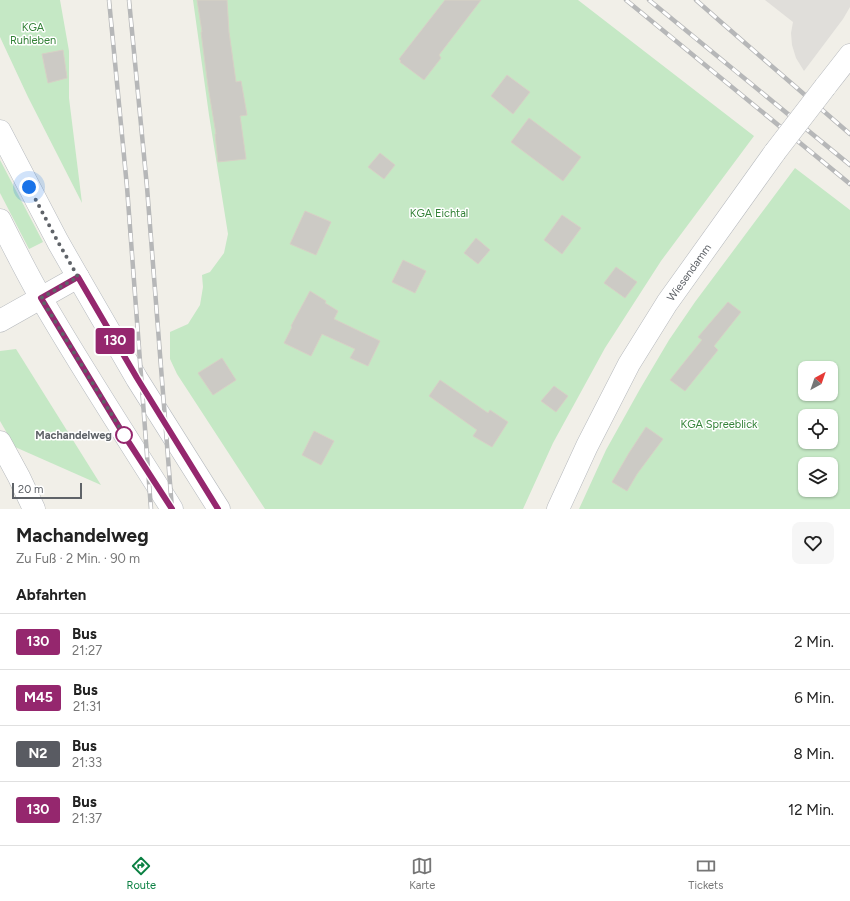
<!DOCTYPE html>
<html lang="de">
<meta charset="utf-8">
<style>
:root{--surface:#fff;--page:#f6f6f6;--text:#222;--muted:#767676;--line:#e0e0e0;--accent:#0b8043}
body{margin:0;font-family:Figtree,sans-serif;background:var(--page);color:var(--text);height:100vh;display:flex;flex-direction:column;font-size:15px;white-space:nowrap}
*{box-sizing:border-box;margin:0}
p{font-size:13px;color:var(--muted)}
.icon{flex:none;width:22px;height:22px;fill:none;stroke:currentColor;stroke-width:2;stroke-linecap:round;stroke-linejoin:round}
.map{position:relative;height:509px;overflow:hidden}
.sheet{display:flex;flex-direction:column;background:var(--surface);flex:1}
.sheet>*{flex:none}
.badge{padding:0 8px;border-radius:3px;font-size:14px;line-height:26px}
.needle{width:26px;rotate:40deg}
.controls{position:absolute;left:798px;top:361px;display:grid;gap:8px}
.controls a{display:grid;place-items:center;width:40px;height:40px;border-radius:8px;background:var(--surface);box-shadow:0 1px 3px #0004;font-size:20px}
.scale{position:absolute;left:12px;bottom:10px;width:70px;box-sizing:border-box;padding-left:4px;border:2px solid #5f6368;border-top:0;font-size:11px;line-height:14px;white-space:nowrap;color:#5f6368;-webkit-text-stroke:3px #fff;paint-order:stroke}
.you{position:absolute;width:20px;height:20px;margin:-10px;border:3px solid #fff;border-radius:50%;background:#1a73e8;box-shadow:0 0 0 6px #1a73e833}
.map>.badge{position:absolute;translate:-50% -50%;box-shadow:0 0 0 2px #fff}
h2{padding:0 16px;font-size:15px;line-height:36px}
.round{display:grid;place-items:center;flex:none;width:42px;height:42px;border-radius:8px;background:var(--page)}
.overview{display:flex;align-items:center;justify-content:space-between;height:68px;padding:0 16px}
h1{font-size:19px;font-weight:700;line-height:30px}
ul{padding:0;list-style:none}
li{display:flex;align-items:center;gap:12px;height:56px;padding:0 16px;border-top:1px solid var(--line)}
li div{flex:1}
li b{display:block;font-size:15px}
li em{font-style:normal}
li .badge{min-width:44px;font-weight:700;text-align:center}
.menu{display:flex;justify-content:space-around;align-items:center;height:56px;border-top:1px solid var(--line);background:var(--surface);font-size:11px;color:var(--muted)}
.menu a{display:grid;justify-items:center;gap:2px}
.menu .selected{color:var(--accent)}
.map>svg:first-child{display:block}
.industrial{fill:#e0deda}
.green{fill:#c5e8c5;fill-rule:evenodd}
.building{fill:#cccac5;stroke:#d6d1c6}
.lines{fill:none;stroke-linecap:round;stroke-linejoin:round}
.minor-casing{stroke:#b5b8bc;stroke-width:23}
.tertiary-casing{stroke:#b5b8bc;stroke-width:23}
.secondary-casing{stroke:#b6babf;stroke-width:23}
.minor{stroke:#fff;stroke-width:22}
.tertiary{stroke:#fff;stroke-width:22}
.secondary{stroke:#fff;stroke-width:22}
.rail-casing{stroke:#b6b7b8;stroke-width:4.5}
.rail{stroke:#fff;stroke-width:3;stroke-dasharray:9;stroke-linecap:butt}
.tertiary-bridge-casing{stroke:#b5b8bc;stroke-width:23;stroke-linecap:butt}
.tertiary-bridge{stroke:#fff;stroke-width:22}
.line-casing{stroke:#fff;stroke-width:9}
.line{stroke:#95276e;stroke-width:6}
.walk{stroke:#5f6368;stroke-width:4;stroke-dasharray:0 7.2}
.stop-dot{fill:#fff;stroke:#95276e;stroke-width:2}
.labels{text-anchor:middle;stroke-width:3;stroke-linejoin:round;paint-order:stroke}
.park-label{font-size:11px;fill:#348238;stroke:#fff}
.street-label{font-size:11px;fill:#5f6368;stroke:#fff}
.stop-label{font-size:11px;font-weight:bold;fill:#5f6368;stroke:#fff;text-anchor:end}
</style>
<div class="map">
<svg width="850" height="509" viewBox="0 0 850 509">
<rect width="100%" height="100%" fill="#f1efe8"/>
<!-- industrial -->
<polygon class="industrial" points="765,0 850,0 850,7 843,19 804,71 796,58 792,45 791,33 793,22"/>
<!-- green -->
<g class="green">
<polygon points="0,0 60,0 69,51 69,98 82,203 28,97 0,37"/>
<polygon points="193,0 578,0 754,136 661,261 605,348 553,443 523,509 265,509 177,374 170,359 170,332 188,324 200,305 203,287 202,275 210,272 224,253 228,234 209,115"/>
<polygon points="0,160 43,242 29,249 0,193"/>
<path d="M795 168 850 210V509H579L606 450 640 389 669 340 695 302ZM805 368H831V394H805ZM805 416H831V442H805ZM805 464H831V490H805Z"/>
<polygon points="16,349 101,485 15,447 0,421 0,351"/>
</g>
<!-- building -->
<g class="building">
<polygon points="197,0 227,0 229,32 236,82 241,81 247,115 240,116 246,159 218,162 215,134 216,134 208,86 201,32 202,32"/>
<polygon points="445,0 481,0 439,55 441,58 424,80 400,62 401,61 399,59"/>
<polygon points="63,50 67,78 48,83 42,54"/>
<polygon points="507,75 530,92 513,114 491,96"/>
<polygon points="529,118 581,157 563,181 511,142"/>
<polygon points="380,153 395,165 384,179 368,167"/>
<polygon points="305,211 331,222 316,255 290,244"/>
<polygon points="562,215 581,228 562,254 544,240"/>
<polygon points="476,238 490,250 478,264 464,253"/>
<polygon points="403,260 426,271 415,293 392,282"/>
<polygon points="616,267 637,282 625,298 604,283"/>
<polygon points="310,291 326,301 325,303 338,311 334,319 380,341 368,366 350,358 355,349 322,334 311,356 284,343 292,327 291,326"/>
<polygon points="728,302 741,312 714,346 718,350 685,391 670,380 702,340 698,337"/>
<polygon points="222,358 236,380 213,395 198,373"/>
<polygon points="440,380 488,413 490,410 508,422 492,447 473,436 477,430 429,396"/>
<polygon points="554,386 568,396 556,412 541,401"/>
<polygon points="646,427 663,439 637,474 627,491 612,482 629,453"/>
<polygon points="314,431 334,441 321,465 302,455"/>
</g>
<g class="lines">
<defs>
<polyline id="minor" points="0,442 19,477 34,509"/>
<g id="tertiary">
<polyline points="825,87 850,55"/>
<polyline points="0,321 78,277"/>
<path id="s1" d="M558 509 587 446 629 364 667 303 775 152"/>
</g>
<g id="secondary">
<polyline points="0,131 58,242 78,277 137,379 219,509"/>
<path d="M0 220C13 246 26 272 41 298 82 369 128 439 172 509"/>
</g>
</defs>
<!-- minor casing -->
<use href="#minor" class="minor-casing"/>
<!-- tertiary casing -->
<use href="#tertiary" class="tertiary-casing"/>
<!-- secondary casing -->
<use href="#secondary" class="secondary-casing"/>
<!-- minor -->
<use href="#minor" class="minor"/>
<!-- tertiary -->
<use href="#tertiary" class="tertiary"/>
<!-- secondary -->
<use href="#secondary" class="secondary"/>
<defs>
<g id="rail">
<polyline points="109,0 127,187 151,509"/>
<polyline points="129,0 147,187 172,509"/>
<polyline points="626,0 850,184"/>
<polyline points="649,0 850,165"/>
<polyline points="696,0 722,23 850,134"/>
</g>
</defs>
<!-- rail casing -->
<use href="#rail" class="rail-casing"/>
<!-- rail -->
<use href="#rail" class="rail"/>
<defs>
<polyline id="tertiary-bridge" points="775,152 825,87"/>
</defs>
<!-- tertiary-bridge casing -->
<use href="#tertiary-bridge" class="tertiary-bridge-casing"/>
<!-- tertiary-bridge -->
<use href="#tertiary-bridge" class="tertiary-bridge"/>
</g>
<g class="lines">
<defs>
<polyline id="line" points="172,509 124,435 41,298 78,277 137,378 218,509"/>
</defs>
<!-- line casing -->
<use href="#line" class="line-casing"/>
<!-- line -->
<use href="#line" class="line"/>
<!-- walk -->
<polyline class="walk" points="29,187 58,242 78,277 41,298 124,435"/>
</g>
<!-- markers -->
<circle class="stop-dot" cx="124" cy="435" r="8"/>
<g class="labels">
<!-- park labels -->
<g class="park-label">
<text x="33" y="31">KGA<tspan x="33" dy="13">Ruhleben</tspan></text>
<text x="439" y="217">KGA Eichtal</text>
<text x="719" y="428">KGA Spreeblick</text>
</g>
<!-- street labels -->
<g class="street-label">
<text dy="4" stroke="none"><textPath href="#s1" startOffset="271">Wiesendamm</textPath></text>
</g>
<!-- stop labels -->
<g class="stop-label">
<text x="112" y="439">Machandelweg</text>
</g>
</g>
</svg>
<div class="controls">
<a><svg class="needle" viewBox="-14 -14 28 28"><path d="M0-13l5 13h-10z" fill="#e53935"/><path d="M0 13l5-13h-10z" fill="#767676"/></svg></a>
<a><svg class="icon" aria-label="locate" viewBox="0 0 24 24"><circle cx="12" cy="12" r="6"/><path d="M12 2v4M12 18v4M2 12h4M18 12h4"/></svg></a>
<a><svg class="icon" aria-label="layers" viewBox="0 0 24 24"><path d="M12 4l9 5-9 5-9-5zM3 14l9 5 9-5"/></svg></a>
</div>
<div class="scale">20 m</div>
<div class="you" style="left:29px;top:187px"></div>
<b class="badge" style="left:115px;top:341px;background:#95276e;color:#fff">130</b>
</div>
<section class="sheet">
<div class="overview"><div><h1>Machandelweg</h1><p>Zu Fuß · 2 Min. · 90 m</p></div><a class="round"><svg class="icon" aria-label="heart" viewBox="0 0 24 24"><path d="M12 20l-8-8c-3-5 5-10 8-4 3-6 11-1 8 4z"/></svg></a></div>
<h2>Abfahrten</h2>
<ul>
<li><span class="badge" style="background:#95276e;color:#fff">130</span><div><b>Bus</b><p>21:27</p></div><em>2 Min.</em></li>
<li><span class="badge" style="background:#95276e;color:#fff">M45</span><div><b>Bus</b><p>21:31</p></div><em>6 Min.</em></li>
<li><span class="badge" style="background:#595b62;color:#fff">N2</span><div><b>Bus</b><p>21:33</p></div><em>8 Min.</em></li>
<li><span class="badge" style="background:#95276e;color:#fff">130</span><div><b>Bus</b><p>21:37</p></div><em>12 Min.</em></li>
</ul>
</section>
<nav class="menu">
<a class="selected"><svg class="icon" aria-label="directions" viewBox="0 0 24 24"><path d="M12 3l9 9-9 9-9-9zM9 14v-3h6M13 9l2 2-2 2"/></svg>Route</a>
<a><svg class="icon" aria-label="map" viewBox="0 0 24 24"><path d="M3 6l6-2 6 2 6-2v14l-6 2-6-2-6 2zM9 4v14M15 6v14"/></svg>Karte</a>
<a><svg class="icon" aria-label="tickets" viewBox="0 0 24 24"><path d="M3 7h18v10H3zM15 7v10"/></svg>Tickets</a>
</nav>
